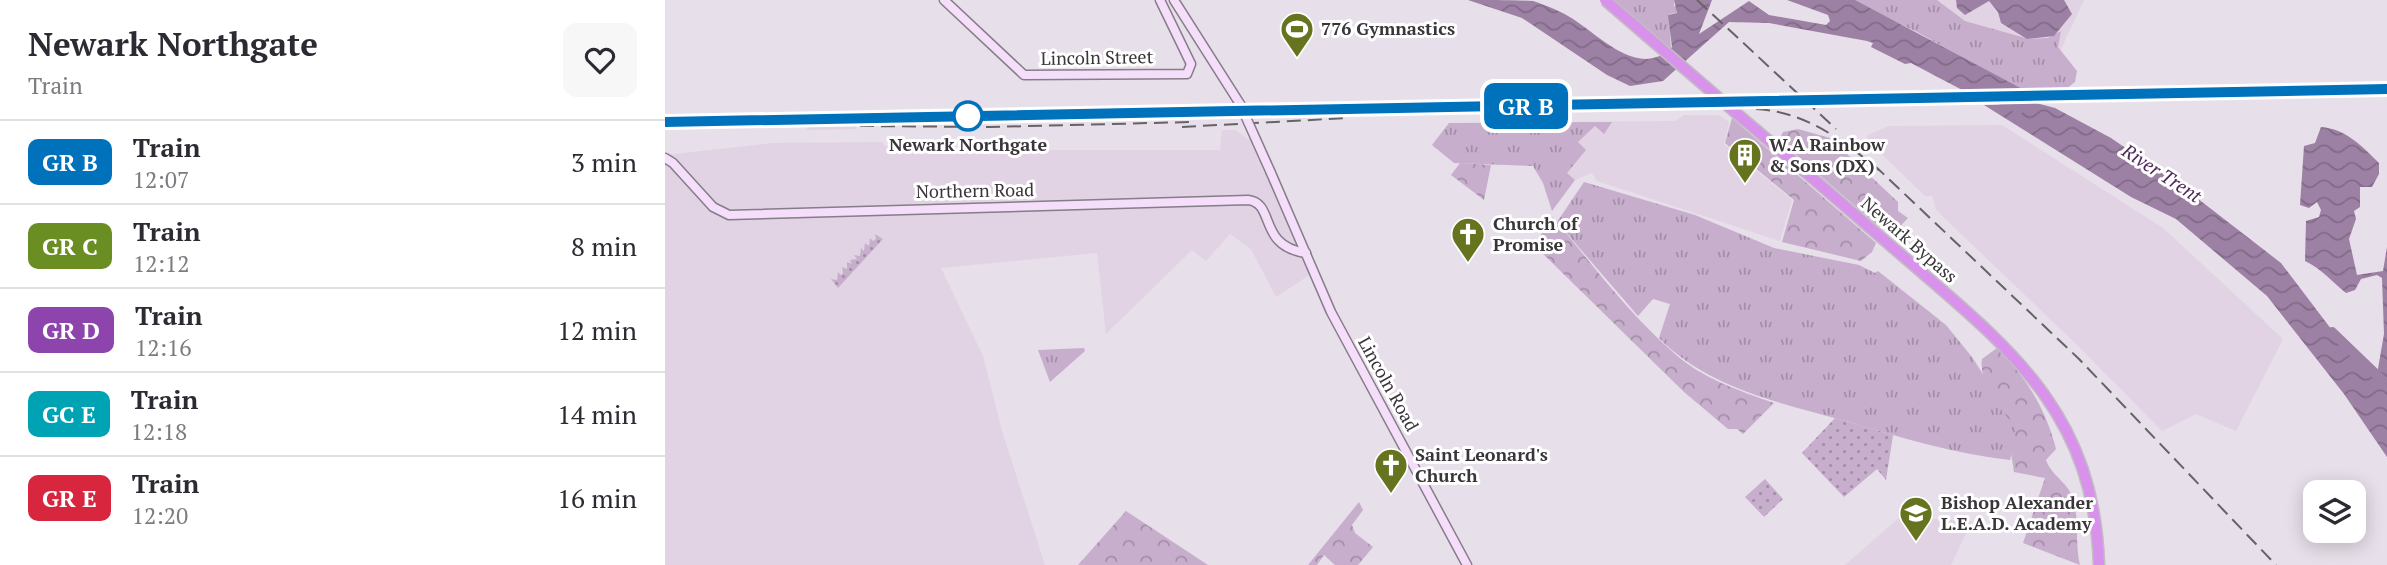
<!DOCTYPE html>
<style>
:root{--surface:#fff;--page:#f7f7f7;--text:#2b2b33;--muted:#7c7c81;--line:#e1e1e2}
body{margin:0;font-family:"PT Serif",serif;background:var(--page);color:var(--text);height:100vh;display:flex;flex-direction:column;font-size:26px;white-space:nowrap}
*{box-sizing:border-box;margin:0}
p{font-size:23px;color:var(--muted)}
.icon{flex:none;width:38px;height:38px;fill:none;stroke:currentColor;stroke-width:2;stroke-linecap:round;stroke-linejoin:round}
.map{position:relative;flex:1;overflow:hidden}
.sheet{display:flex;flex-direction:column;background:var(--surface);width:665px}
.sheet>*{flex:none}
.badge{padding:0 14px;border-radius:10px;font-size:24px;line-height:46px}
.buttons{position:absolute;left:1638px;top:480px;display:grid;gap:14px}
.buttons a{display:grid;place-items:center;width:63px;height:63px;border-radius:14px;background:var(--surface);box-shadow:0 4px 18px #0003;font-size:35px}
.map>.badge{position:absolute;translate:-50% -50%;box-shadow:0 0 0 4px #fff}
.round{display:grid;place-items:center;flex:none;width:74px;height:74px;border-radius:14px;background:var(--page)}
.summary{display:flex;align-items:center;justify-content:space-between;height:119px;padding:0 28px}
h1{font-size:33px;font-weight:700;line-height:52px}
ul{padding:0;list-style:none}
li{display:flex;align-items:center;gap:21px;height:84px;padding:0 28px;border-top:2px solid var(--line)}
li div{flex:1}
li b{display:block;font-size:26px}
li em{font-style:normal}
li .badge{min-width:77px;font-weight:700;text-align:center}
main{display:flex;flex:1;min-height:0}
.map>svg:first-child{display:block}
.built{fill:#e1d3e4}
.grass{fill:url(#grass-tufts)}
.forest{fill:url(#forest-crowns)}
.garden{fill:url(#garden-dots)}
.water{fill:url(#water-waves)}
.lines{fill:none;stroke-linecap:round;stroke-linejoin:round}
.river{stroke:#9d81a5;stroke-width:10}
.secondary-casing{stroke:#857d87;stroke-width:11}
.highway-casing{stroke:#c0bec0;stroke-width:13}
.secondary{stroke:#f4def9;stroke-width:8}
.highway{stroke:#d992eb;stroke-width:10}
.rail{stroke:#676268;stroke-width:2;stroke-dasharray:14 7;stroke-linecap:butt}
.secondary-bridge-casing{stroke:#857d87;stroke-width:11;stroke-linecap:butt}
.highway-bridge-casing{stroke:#c0bec0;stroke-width:13;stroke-linecap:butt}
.secondary-bridge{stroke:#f4def9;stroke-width:8}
.highway-bridge{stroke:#d992eb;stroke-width:10}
.line-casing{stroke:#fff;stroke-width:16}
.line{stroke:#0072bc;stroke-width:10}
.stop-dot{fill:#fff;stroke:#0072bc;stroke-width:3.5}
.labels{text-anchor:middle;stroke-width:6;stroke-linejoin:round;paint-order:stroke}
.poi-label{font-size:18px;font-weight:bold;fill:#393539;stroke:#fff;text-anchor:start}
.street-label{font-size:18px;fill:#393539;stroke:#fff}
.stop-label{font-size:18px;font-weight:bold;fill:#393539;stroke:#fff}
.water-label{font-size:19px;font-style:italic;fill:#512a5a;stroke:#fff}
</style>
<main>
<section class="sheet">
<div class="summary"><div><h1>Newark Northgate</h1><p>Train</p></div><a class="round"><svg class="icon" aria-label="heart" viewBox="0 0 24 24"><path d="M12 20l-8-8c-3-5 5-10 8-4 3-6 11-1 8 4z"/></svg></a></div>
<ul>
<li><span class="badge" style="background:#0072bc;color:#fff">GR B</span><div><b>Train</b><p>12:07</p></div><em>3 min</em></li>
<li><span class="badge" style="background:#6b8e23;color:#fff">GR C</span><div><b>Train</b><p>12:12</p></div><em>8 min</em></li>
<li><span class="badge" style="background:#8e44ad;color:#fff">GR D</span><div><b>Train</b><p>12:16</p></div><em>12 min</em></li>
<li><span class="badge" style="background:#00a3b4;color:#fff">GC E</span><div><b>Train</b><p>12:18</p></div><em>14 min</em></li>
<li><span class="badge" style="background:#d7263d;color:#fff">GR E</span><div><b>Train</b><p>12:20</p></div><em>16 min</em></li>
</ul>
</section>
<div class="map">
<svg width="1722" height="565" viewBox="0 0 1722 565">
<defs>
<pattern id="grass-tufts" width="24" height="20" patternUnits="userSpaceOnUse" patternTransform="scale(1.75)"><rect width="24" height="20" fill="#c7aecd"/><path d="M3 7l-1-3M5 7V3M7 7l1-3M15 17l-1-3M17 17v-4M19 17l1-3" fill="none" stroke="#a38ea7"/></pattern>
<pattern id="forest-crowns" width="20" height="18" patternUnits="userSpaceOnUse" patternTransform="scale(1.75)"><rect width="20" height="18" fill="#c7aecd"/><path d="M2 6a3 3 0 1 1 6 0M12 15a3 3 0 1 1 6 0" fill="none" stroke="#a38ea7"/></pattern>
<pattern id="garden-dots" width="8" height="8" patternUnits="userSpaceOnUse" patternTransform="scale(1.75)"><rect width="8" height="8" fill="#c7aecd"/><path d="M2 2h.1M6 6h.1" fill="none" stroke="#a38ea7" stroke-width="1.8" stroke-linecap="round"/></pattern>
<pattern id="water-waves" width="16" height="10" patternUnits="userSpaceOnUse" patternTransform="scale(1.75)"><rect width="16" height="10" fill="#9d81a5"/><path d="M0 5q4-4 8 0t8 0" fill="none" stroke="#816a87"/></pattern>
</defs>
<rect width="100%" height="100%" fill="#e7dfe9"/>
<!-- built -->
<g class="built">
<polygon points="1264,0 1419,0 1395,51 1311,35"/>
<polygon points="1019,115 1054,115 1064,122 1059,144 1127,200 1115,241 932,181 927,173 910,180 875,154 875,122 1010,121"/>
<polygon points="191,117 191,129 142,130 142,124 24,127 24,121"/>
<polygon points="1337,125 1498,228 1618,339 1571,431 1531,414 1497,431 1411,344 1271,210 1267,196 1260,196 1202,140 1203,135 1224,126"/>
<polygon points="557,130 570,130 589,143 646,274 611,297 586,249 565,234 541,261 527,250 441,334 432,253 276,268 318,356 337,431 380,565 0,565 0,155 108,143 218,142 219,146 320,150 555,150"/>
<polygon points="1235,517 1307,521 1286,565 1180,565"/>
</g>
<!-- grass -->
<g class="grass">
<polygon points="949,0 1009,0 1009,6 1013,9 1011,13 1004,14 1006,49"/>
<polygon points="1184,0 1272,0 1300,21 1364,39 1383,38 1396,31 1393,47 1412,71 1410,82 1397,92 1355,90 1252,32"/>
<polygon points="947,122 939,134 930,126 913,142 921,150 902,173 910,180 887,211 878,183 868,166 789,163 767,145 784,123"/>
<path d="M919 182 1030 215 1109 248 1194 265 1210 273 1213 271 1281 325 1307 357 1353 429 1345 460C1290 454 1237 438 1184 422 1117 403 1044 389 994 338L1005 304 988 299 973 316 892 222Z"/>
<polygon points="419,348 420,351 385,382 373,350"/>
</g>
<!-- forest -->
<g class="forest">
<polygon points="1067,118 1211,243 1207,252 1196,261 1117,242 1129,200 1060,143"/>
<polygon points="1133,129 1165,138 1233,202 1233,211 1243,218 1228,234 1212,225 1114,140 1118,132"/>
<polygon points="795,163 826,165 819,200 786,175"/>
<path d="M888 217C926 263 963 313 1009 353 1036 378 1075 391 1109 403L1078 434 1072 429H1063L1019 392 869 245Z"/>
<path d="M1332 348C1361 377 1381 409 1391 449L1381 460C1387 477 1405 483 1409 502 1414 522 1410 545 1415 565L1358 543 1380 478 1349 472 1344 440 1350 431C1349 422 1343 419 1338 412 1328 396 1314 378 1317 359Z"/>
<polygon points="694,502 698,510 687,525 690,533 708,547 693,565 670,565 659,555 652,565 643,565"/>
<polygon points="461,511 543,565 413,565"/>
</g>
<!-- garden -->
<g class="garden">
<polygon points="210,234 218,239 173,288 166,279 172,280 173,272 176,275 178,273 177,267 182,269 182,262 187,264 185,260 192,259 189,255 195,256 196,248 199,251 200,243 204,246 205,238 208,241 211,239"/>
<polygon points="1170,418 1228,435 1221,480 1212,469 1179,497 1137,453"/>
<polygon points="1100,479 1118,499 1099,517 1080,497"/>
</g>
<!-- water -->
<g class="water">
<path d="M803 0C823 0 850 0 868 1 880 5 893 10 903 16 933 33 973 81 1007 47L1003 15 1012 13 1009 0H1047L1034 34 1084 1 1104 15 1161 25 1165 21 1163 15 1122 0H1190L1363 92H1301L1246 63 1240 64 1206 47 1208 43 1202 41 1104 23 1064 22 998 81 965 86 942 75 857 18Z"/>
<polygon points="1291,0 1399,0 1407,14 1389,36 1362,39 1336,23 1333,12 1324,1 1300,15 1292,8"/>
<path d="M1371 103 1390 108 1446 138 1519 188 1616 263 1682 350 1711 380 1719 334 1717 278 1712 275 1696 279 1690 290 1681 293C1666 281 1657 269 1640 261L1641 221 1654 217 1656 210 1652 202 1644 208 1635 205 1639 146 1650 143 1656 127C1681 129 1697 146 1714 163V174L1707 187H1695V207L1689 211 1691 219 1684 239 1692 275 1718 271 1722 247V457L1679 394 1602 296 1511 219 1466 197 1319 105Z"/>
</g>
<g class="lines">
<!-- river -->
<g class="river">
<polyline points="1315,88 1354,109"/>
<polyline points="1667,332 1722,385"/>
</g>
<defs>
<g id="secondary">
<polyline points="279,0 359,75 522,74 526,64 495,0"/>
<polyline points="509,0 575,104"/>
<path d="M0 158 8 163 48 207 64 215 583 200C611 203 592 246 641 253"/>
<polyline points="606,173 666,312 802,565"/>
</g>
<path id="highway" d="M1070 112C1127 160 1183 209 1240 258 1346 349 1429 413 1434 565"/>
</defs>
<!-- secondary casing -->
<use href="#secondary" class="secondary-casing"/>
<!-- highway casing -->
<use href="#highway" class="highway-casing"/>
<!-- secondary -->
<use href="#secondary" class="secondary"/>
<!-- highway -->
<use href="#highway" class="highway"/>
<!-- rail -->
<g class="rail">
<polyline points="1032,0 1171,129"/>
<path d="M1091 109C1141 112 1178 140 1215 171"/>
<polyline points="0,123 1722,89"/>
<polyline points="195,126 326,127 527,122"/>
<polyline points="517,127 682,118"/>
<polyline points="1209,165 1414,359 1611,565"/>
</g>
<defs>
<polyline id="secondary-bridge" points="575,104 606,173"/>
<polyline id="highway-bridge" points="940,0 1070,112"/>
</defs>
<!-- secondary-bridge casing -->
<use href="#secondary-bridge" class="secondary-bridge-casing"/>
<!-- highway-bridge casing -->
<use href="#highway-bridge" class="highway-bridge-casing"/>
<!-- secondary-bridge -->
<use href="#secondary-bridge" class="secondary-bridge"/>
<!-- highway-bridge -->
<use href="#highway-bridge" class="highway-bridge"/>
</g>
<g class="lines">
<defs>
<polyline id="line" points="0,122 1722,89"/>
</defs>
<!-- line casing -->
<use href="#line" class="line-casing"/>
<!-- line -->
<use href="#line" class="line"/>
</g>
<!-- icons -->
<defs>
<symbol id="stadium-pin" viewBox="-11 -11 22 30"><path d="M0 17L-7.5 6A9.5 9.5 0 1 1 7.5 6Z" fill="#66731f" stroke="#fff"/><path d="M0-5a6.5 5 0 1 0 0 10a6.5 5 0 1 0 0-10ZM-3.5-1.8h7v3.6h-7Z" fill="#fff"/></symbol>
<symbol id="building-pin" viewBox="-11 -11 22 30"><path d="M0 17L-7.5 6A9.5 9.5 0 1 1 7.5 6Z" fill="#66731f" stroke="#fff"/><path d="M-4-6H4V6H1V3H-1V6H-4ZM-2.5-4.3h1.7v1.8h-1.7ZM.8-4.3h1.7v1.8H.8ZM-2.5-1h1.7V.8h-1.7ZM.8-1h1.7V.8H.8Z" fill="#fff"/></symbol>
<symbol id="church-pin" viewBox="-11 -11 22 30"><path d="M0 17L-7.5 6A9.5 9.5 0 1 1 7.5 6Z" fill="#66731f" stroke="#fff"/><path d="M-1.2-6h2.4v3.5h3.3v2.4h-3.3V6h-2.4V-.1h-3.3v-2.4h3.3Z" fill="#fff"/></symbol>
<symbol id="school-pin" viewBox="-11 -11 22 30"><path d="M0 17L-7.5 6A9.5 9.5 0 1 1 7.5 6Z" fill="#66731f" stroke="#fff"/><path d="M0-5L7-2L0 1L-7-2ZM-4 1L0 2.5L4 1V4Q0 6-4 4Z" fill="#fff"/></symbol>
</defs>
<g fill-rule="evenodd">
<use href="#stadium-pin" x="613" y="10" width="38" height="52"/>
<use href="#building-pin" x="1061" y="136" width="38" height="52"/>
<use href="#church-pin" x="784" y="215" width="38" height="52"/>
<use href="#church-pin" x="707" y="446" width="38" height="52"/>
<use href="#school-pin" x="1232" y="494" width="38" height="52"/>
</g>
<!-- markers -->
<circle class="stop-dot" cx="303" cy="116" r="14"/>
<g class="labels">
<!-- poi labels -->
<g class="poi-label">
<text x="656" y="35">776 Gymnastics</text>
<text x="1104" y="151">W.A Rainbow<tspan x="1104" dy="21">&amp; Sons (DX)</tspan></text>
<text x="828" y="230">Church of<tspan x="828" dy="21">Promise</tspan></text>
<text x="750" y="461">Saint Leonard's<tspan x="750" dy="21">Church</tspan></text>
<text x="1276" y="509">Bishop Alexander<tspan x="1276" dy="21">L.E.A.D. Academy</tspan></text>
</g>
<!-- street labels -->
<g class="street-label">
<text transform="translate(432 58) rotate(-1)" y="6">Lincoln Street</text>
<text transform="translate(310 191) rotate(-1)" y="6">Northern Road</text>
<text transform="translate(1244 240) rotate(41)" y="6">Newark Bypass</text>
<text transform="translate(723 384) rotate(61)" y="6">Lincoln Road</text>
</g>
<!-- stop labels -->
<g class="stop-label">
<text x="303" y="151">Newark Northgate</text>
</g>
<!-- water labels -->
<g class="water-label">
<text transform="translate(1497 173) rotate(33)" y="7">River Trent</text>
</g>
</g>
</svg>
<div class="buttons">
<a><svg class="icon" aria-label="layers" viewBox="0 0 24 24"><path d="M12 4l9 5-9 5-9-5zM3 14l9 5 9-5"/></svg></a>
</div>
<b class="badge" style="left:861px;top:106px;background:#0072bc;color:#fff">GR B</b>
</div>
</main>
